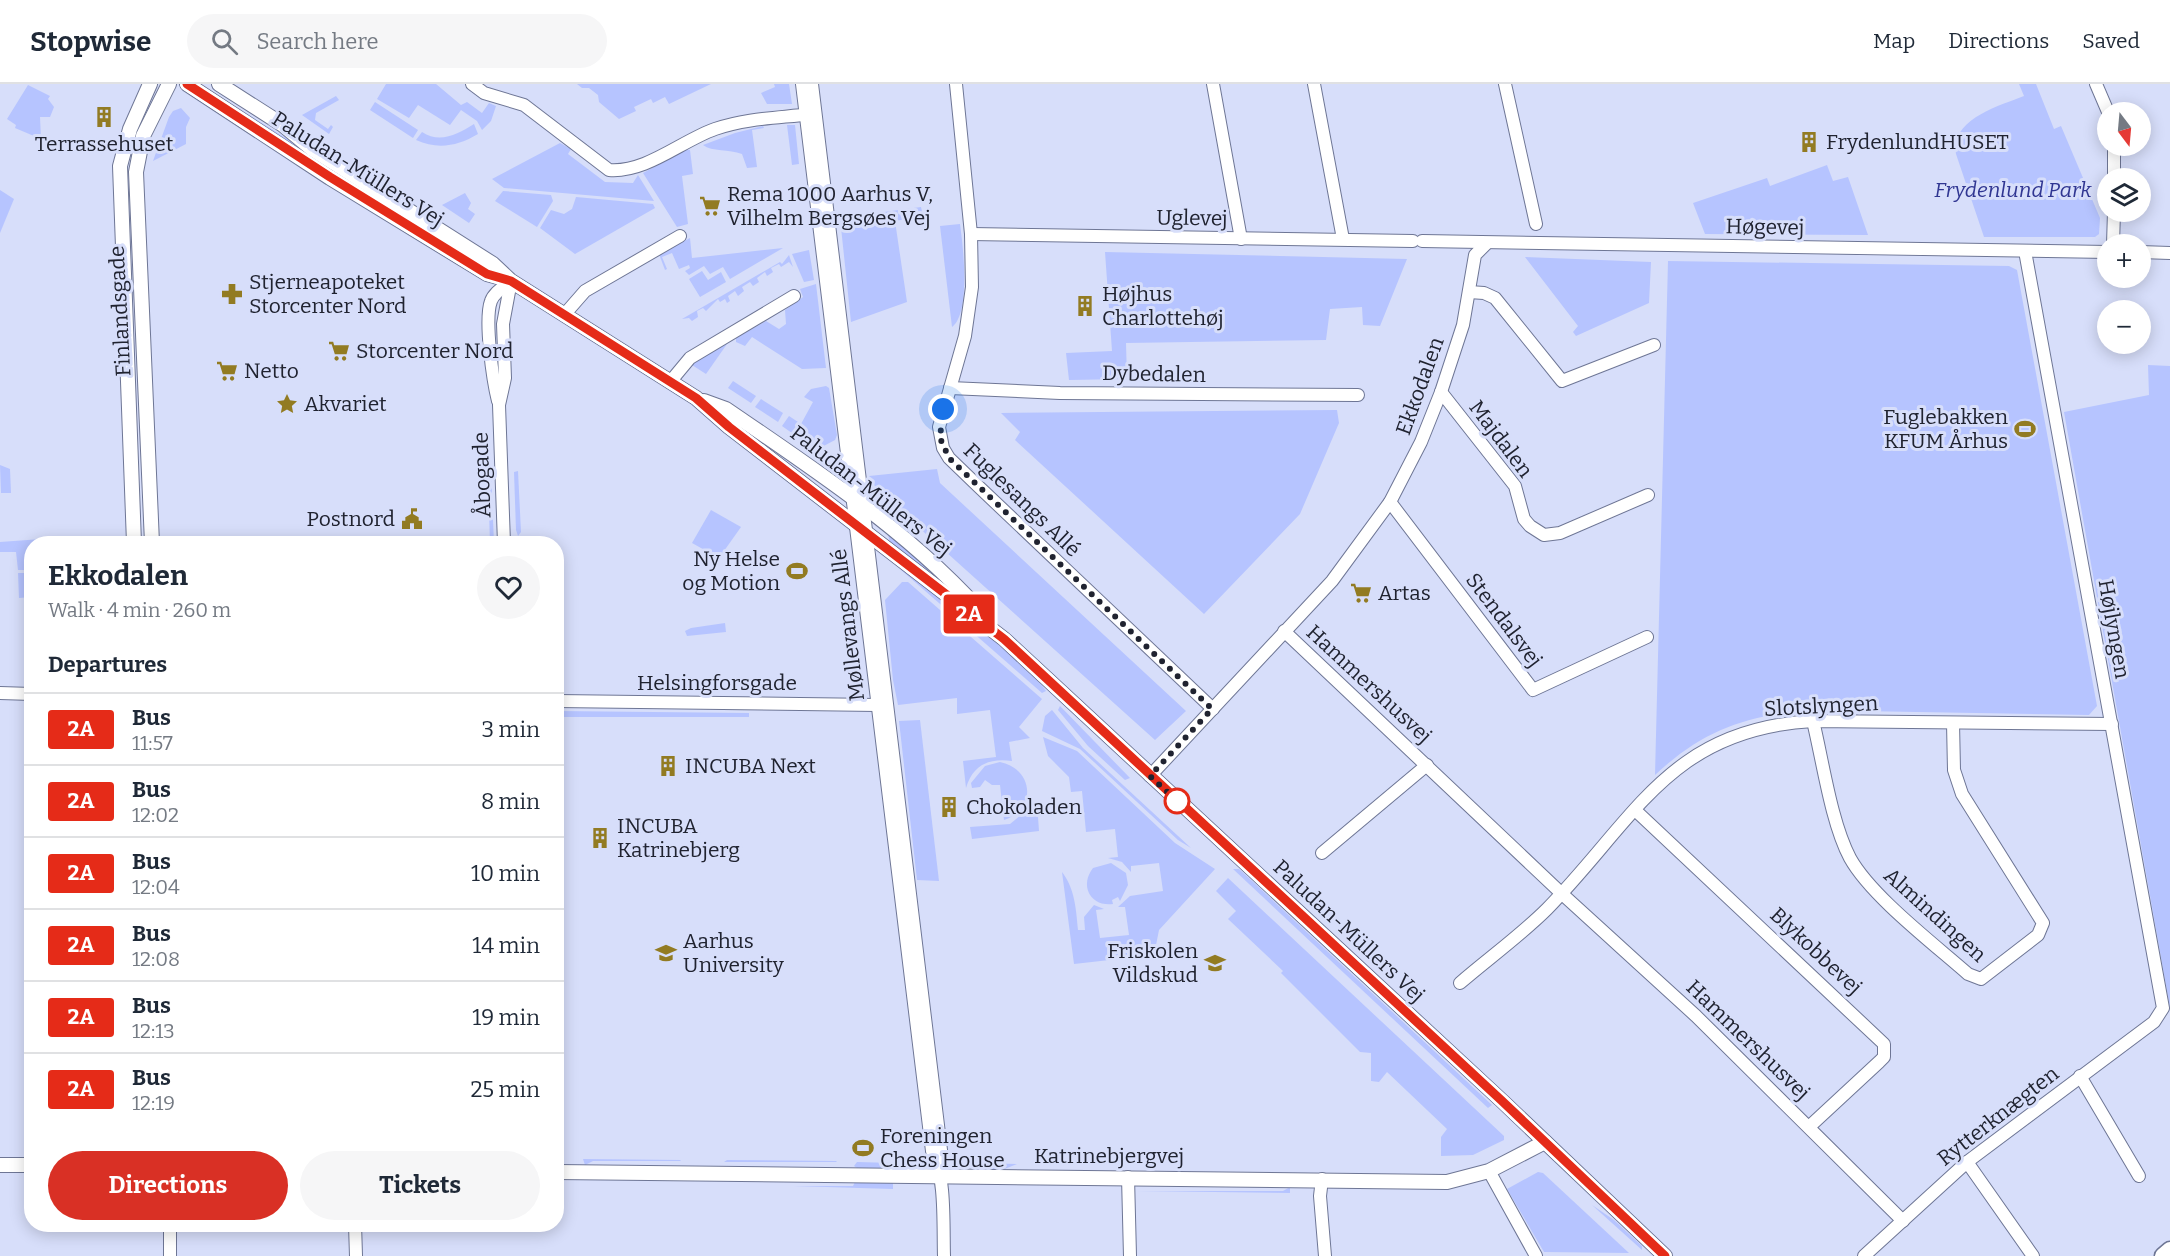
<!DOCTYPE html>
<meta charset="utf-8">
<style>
:root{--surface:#fff;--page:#f6f6f7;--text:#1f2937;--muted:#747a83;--line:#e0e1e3;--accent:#d93025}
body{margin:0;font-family:Bitter,serif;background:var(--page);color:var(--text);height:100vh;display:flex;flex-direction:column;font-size:22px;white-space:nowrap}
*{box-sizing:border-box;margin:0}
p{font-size:20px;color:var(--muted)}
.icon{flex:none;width:33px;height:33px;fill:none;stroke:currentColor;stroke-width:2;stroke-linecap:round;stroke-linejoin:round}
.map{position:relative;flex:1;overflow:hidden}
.drawer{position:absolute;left:24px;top:452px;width:540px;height:696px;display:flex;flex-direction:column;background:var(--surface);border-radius:24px;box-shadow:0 3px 15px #0003}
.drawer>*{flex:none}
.badge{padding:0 12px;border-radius:4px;font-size:21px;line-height:39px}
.needle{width:39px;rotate:164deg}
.fabs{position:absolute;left:2097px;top:18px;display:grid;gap:12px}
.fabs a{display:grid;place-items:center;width:54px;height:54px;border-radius:50%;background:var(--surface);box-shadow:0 3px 15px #0003;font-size:30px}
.you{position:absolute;width:30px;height:30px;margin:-15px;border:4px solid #fff;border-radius:50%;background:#1a73e8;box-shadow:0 0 0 9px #1a73e833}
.map>.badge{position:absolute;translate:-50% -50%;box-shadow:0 0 0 3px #fff}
h2{padding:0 24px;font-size:22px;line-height:54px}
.round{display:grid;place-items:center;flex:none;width:63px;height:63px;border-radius:32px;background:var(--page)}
.head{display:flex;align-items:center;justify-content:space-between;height:102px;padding:0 24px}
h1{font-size:28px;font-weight:700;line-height:45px}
.action{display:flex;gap:12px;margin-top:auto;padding:12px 24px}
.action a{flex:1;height:69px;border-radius:36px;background:var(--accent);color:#fff;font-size:24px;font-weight:700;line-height:69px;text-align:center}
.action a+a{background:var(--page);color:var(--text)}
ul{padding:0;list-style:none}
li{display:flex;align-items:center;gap:18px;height:72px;padding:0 24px;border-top:2px solid var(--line)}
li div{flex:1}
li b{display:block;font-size:22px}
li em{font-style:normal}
li .badge{min-width:66px;font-weight:700;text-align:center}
header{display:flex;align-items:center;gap:36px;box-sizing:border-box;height:84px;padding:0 30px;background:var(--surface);border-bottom:2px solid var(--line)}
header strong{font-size:28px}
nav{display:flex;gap:33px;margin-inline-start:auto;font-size:21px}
.search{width:420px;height:54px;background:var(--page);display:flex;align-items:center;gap:15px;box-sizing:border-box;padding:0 21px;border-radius:33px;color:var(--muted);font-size:22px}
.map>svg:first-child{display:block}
.green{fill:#b6c4ff}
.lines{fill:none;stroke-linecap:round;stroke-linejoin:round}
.minor-casing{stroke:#6e7695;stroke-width:14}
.tertiary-casing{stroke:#6e7695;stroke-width:16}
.secondary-casing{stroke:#6e7695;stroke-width:19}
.minor{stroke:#fff;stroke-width:12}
.tertiary{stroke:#fff;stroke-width:14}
.secondary{stroke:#fff;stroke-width:16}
.line-casing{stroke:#fff;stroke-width:14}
.line{stroke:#e52b18;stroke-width:9}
.walk{stroke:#202330;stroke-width:6;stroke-dasharray:0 10.8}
.stop-dot{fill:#fff;stroke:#e52b18;stroke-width:3}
.labels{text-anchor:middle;stroke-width:6;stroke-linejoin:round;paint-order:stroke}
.poi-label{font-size:21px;fill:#202330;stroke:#d7defa;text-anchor:start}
.street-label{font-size:21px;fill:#202330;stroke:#d7defa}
.park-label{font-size:21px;font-style:italic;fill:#303692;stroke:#d7defa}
</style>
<header>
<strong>Stopwise</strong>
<div class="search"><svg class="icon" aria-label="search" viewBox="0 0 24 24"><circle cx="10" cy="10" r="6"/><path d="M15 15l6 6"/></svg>Search here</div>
<nav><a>Map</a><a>Directions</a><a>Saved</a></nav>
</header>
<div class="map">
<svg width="2170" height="1172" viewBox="0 0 2170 1172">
<rect width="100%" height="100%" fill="#d7defa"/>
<!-- green -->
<g class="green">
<polygon points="194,0 200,0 428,144 426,147"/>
<polygon points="386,0 436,0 461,21 467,18 482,29 489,19 496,22 491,37 482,46 477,37 461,26 450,41 418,21 409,34 377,15"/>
<polygon points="577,0 711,0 669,20 665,13 653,19 651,15 634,23 636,27 619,35 599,18 598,11 589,4 582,4"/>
<polygon points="774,0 789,0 792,20 767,20 761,9 775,3"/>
<path d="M2019 0H2036L2054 45 2061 42 2100 134 2099 150 2095 153H1984L1956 70C1950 35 1999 22 2024 12Z"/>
<polygon points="28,1 50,12 48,15 54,23 50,33 40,33 41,55 15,44 16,41 7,35"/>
<polygon points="336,12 339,16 316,29 315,36 328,45 331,41 333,43 329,50 302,31"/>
<polygon points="375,18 418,46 413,54 370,26"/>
<polygon points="181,24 190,34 186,43 186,60 153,77 169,33 173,27"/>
<path d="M474 40 478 50C458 62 438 66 416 56L422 48C440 60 458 50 474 40Z"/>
<polygon points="787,41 795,41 799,80 792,81"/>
<path d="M763 42 764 44 752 46 757 83 747 84 742 70C729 65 712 68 703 61L735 49Z"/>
<polygon points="560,59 571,65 568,70 605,98 633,99 638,91 654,117 504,104 492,95"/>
<polygon points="685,66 690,66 693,90 682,92 688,140 677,143 643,89"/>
<polygon points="1827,81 1833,97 1848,93 1868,151 1705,150 1693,119 1767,94 1770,102"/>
<polygon points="0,106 14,115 0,149"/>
<polygon points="503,107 551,111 553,117 537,143 495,117"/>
<polygon points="465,109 471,119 468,125 475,130 469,139 442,121"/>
<polygon points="576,113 653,120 655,124 575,170 540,144 551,126 564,130 572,125"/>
<polygon points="921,123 923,132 895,137 907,218 851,238 840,134"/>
<path d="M960 140C963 162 971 228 952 243L940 142Z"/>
<polygon points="690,154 692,174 783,164 730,195 723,183 710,190 704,182 689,191 685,187 690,184 689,181 679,185 672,169 662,173 667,185 665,186 659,170"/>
<polygon points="809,166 814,196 804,198 792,170"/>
<polygon points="1105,168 1407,175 1380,242 1363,241 1362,223 1330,225 1326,256 1126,259 1127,295 1069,296 1066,269 1112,267"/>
<polygon points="789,171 793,183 789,178 781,183 779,180 771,184 773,188 767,192 765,188 757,194 759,198 753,202 750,198 742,203 744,207 738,212 735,207 728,212 730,217 727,219 725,215 720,218 718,215 706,227 703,224 697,227 698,233 692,237 689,234 682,235 780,178 782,180"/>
<polygon points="1525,173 1651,178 1649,219 1576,252 1573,248 1578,242"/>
<path d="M1668 177 2009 182 2017 186 2097 622 2089 631 1801 626C1740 634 1701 648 1655 691Z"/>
<polygon points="702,187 708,196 721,188 726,198 700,213 689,195"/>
<polygon points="816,200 826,284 802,285 752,253 745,262 736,258 736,254 766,237 779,245 786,240 785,226 803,213 800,205"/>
<polygon points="727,260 706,290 692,281 696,277"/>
<polygon points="2148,281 2170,282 2170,924 2064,328 2149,311"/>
<polygon points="733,297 756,312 751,319 728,304"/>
<polygon points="826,302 829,304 837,351 835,356 818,365 813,364 782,342 789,332 801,340 813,318 804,313 811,305"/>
<polygon points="761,315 783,329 778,338 755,323"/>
<polygon points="1337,326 1339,339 1300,430 1204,530 1015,356 1020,348 1001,329"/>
<polygon points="487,364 490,365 494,459 490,459"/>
<polygon points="0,381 10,385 11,409 1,409"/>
<polygon points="937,385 940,399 1186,627 1155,656 877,406 869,392"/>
<polygon points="518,387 521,448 518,452 516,446 514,388"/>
<polygon points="711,426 741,443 719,474 692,459"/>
<polygon points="888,451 921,476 971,524 890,458"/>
<polygon points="55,454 55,459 32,459 31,513 19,514 18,489 29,489 30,486 18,486 16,468 0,468 0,458"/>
<path d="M900 485C923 493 1033 586 1046 607L1042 609Z"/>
<path d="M902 498H908L1042 615 1019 643 1030 654 1009 658 1012 677C990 674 973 680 966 704L963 677 996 673 990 626 957 630V614L898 621 893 596 885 516Z"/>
<polygon points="725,539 726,548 687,552 685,547 691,544"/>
<polygon points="1060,622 1130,694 1125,696 1088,662 1058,626"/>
<polygon points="1052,626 1083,664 1191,764 1178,756 1080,665 1042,647 1045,632"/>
<polygon points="557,627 749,629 749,633 557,633"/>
<polygon points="920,636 939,797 917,796 899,637"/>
<path d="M1043 653 1077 667 1175 759 1215 785 1159 846 1154 871 1074 880 1062 788C1075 805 1076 825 1078 846H1085L1084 833 1094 821 1104 825 1096 826 1100 854 1129 851 1125 823H1118L1130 812 1163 807 1159 779 1131 782V788L1122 778 1108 774 1118 773 1115 745 1086 748 1082 707 1071 708 1069 693 1048 672Z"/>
<path d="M1000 678C1034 685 1037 725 1004 736L1000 701H992L985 696 980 703 972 704 971 699 985 682Z"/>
<polygon points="1027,726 1038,733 1039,747 972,755 970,743 1010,740"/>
<path d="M1111 779 1126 789 1128 801 1120 817 1118 813 1112 816 1113 820C1091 823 1079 802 1093 784Z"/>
<polygon points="1233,785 1239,785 1250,795 1492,1021 1488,1024"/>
<polygon points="1228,794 1504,1052 1504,1056 1473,1071 1441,1072 1441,1053 1447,1045 1387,988 1379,998 1371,997 1371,969 1360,968 1281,889 1283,887 1228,835 1236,827 1216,807"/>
<polygon points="583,1075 680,1076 681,1077 593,1077 585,1081"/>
<polygon points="727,1076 836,1077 837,1078 724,1078"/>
<polygon points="857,1078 893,1079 893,1084 857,1084 854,1082"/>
<polygon points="977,1079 1017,1080 1002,1086 975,1086 974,1081"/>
<polygon points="1538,1088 1543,1089 1629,1169 1544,1168 1507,1105"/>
<polygon points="855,1098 893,1099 893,1105 793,1102 853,1102"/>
<polygon points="1290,1103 1290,1109 1137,1107 1283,1107"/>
<polygon points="1592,1121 1614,1136 1642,1162 1642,1166"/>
</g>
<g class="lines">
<defs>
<g id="minor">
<path d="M472 0 484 9 524 21 609 86C646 89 681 57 715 45 747 34 779 34 811 30"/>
<path d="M802 0 932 1067C946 1091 943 1143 944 1172"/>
<polyline points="812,0 941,1066 937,1076"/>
<polyline points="956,0 971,150 972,203 965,252 939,343 943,364 949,374 978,402 1213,625"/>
<polyline points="1213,0 1241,155"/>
<polyline points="1314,0 1343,155"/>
<polyline points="1505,0 1536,140"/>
<polyline points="2096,0 2108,28"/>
<polyline points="2114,94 2114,62"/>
<polyline points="971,150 1413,157"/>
<polyline points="1422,157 2108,168"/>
<polyline points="2113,160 2114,128"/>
<polyline points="2140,168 2170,169"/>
<polyline points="1469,208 1484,209 1495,214 1562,297 1654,261"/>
<polyline points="564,231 585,207 680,152"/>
<polyline points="670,298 690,274 794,212"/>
<polyline points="950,304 1060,309 1358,311"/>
<polyline points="1441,308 1515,402 1524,435 1530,442 1544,451 1560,449 1648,411"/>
<path d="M498 317C493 297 484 236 491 217 494 208 504 203 511 197"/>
<polyline points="1390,418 1533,606 1647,553"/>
<polyline points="504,459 499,321 505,294 503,240 511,197"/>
<polyline points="1284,547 1560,808 1696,932 1903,1137"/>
<polyline points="0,609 32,610"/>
<polyline points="556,617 877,621"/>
<path d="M1813 637C1823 678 1831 738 1850 774 1871 812 1934 860 1968 890L1981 895 2038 851 2043 839 1962 710 1954 686 1953 639"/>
<polyline points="1150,692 1332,497 1390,418 1421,358 1441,308 1463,241 1475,171 1487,159"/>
<polyline points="1635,726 1884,960 1884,973 1879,978 1810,1042"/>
<polyline points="1322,769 1427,681"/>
<path d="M1460 899C1489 874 1521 851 1547 825 1636 734 1670 645 1813 637L2112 640"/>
<polyline points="2080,992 2139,1092"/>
<polyline points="1967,1078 2033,1172"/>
<polyline points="1489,1087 1536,1172"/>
<polyline points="1128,1093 1130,1172"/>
<polyline points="1322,1095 1320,1112 1325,1172"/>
<polyline points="170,1140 170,1172"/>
<polyline points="355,1140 356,1172"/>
<polyline points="1864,1172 1967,1078 2154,938 2163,924 2025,167"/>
</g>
<g id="tertiary">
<polyline points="187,0 330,94 487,190 509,196"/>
<polyline points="219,0 283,41 312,65 493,180 511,197 696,314 729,343 1004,555 1501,1016 1665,1172"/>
<path d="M704 317 726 325C818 388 916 452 989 537"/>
<polyline points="134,459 120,82 130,45 150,0"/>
<polyline points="152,459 136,88 143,52 169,0"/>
<polyline points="0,1081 32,1081"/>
<polyline points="556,1088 1447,1098 1489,1087 1545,1058"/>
</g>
<polyline id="secondary" points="2163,1172 2170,1166"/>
</defs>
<!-- minor casing -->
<use href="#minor" class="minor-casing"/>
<!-- tertiary casing -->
<use href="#tertiary" class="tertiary-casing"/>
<!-- secondary casing -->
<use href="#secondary" class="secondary-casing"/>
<!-- minor -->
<use href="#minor" class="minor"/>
<!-- tertiary -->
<use href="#tertiary" class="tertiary"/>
<!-- secondary -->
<use href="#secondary" class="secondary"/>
</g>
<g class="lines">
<defs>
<polyline id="line" points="187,0 330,93 487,190 511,197 696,314 729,343 1004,555 1501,1016 1665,1172"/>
</defs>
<!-- line casing -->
<use href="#line" class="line-casing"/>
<!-- line -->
<use href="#line" class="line"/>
<!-- walk -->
<polyline class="walk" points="943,325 940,354 949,374 1212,625 1150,692 1179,719 1177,717"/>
</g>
<!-- icons -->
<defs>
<symbol id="building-bare" viewBox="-9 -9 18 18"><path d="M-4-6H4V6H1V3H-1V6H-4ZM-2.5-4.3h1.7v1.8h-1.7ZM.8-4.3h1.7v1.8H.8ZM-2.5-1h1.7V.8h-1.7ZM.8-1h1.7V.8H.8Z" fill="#927b22" stroke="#d7defa" stroke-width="2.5" paint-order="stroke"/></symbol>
<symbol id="supermarket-bare" viewBox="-9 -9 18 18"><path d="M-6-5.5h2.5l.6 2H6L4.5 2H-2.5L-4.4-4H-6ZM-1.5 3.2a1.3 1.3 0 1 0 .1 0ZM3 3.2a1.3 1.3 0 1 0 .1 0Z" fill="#927b22" stroke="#d7defa" stroke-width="2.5" paint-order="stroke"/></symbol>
<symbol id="pharmacy-bare" viewBox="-9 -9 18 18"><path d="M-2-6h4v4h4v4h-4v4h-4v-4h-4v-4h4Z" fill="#927b22" stroke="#d7defa" stroke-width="2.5" paint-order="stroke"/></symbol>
<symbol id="sight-bare" viewBox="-9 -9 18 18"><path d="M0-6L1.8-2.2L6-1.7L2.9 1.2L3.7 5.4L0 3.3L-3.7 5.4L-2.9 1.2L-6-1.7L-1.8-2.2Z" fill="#927b22" stroke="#d7defa" stroke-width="2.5" paint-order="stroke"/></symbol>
<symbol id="stadium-bare" viewBox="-9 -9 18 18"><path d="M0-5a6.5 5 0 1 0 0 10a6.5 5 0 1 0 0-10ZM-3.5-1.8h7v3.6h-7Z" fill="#927b22" stroke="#d7defa" stroke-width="2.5" paint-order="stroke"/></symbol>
<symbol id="civic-bare" viewBox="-9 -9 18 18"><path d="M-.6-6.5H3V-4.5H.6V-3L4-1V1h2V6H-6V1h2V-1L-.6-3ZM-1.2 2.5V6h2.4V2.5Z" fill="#927b22" stroke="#d7defa" stroke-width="2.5" paint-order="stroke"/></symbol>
<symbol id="university-bare" viewBox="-9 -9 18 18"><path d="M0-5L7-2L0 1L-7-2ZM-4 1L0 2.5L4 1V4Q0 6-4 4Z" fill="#927b22" stroke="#d7defa" stroke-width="2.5" paint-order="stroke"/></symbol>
<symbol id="school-bare" viewBox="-9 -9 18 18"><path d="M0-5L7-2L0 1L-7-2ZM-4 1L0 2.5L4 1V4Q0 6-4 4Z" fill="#927b22" stroke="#d7defa" stroke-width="2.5" paint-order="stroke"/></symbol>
</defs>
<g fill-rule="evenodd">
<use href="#building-bare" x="89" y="18" width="30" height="30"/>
<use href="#building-bare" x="1794" y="43" width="30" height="30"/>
<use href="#supermarket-bare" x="695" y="107" width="30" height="30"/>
<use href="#pharmacy-bare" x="217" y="195" width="30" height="30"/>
<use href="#building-bare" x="1070" y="207" width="30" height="30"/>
<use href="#supermarket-bare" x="324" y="252" width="30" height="30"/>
<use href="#supermarket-bare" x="212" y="272" width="30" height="30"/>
<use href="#sight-bare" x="272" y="305" width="30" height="30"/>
<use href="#stadium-bare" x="2010" y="330" width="30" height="30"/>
<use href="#civic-bare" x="397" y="420" width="30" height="30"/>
<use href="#stadium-bare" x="782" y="472" width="30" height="30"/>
<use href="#supermarket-bare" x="1346" y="494" width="30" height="30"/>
<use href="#building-bare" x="653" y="667" width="30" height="30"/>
<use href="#building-bare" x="934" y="708" width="30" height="30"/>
<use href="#building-bare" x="585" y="739" width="30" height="30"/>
<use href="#university-bare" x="651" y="854" width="30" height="30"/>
<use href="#school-bare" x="1200" y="864" width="30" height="30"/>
<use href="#stadium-bare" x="848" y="1049" width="30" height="30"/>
</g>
<!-- markers -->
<circle class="stop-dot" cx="1177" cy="717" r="12"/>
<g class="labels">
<!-- poi labels -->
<g class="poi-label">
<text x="1826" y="65">FrydenlundHUSET</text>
<text x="104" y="67" text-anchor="middle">Terrassehuset</text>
<text x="727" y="117">Rema 1000 Aarhus V,<tspan x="727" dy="24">Vilhelm Bergsøes Vej</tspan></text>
<text x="249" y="205">Stjerneapoteket<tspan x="249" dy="24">Storcenter Nord</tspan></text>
<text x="1102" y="217">Højhus<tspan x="1102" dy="24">Charlottehøj</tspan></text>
<text x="356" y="274">Storcenter Nord</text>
<text x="244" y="294">Netto</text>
<text x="304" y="327">Akvariet</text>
<text x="2008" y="340" text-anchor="end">Fuglebakken<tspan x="2008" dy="24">KFUM Århus</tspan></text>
<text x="395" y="442" text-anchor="end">Postnord</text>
<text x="780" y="482" text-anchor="end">Ny Helse<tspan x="780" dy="24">og Motion</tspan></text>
<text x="1378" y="516">Artas</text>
<text x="685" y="689">INCUBA Next</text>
<text x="966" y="730">Chokoladen</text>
<text x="617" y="749">INCUBA<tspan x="617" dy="24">Katrinebjerg</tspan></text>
<text x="683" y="864">Aarhus<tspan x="683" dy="24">University</tspan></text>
<text x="1198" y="874" text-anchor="end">Friskolen<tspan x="1198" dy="24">Vildskud</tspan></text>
<text x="880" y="1059">Foreningen<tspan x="880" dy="24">Chess House</tspan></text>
</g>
<!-- street labels -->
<g class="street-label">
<text transform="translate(358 85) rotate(32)" y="7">Paludan-Müllers Vej</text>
<text transform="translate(1192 134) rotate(1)" y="7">Uglevej</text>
<text transform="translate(1765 143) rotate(1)" y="7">Høgevej</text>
<text transform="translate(120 227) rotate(-93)" y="7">Finlandsgade</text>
<text transform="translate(1154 290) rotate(1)" y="7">Dybedalen</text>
<text transform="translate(1420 302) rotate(-70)" y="7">Ekkodalen</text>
<text transform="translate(1501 355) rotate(53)" y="7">Majdalen</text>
<text transform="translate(482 391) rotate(-92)" y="7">Åbogade</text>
<text transform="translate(871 407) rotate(38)" y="7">Paludan-Müllers Vej</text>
<text transform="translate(1022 416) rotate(44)" y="7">Fuglesangs Allé</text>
<text transform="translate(1504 536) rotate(53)" y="7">Stendalsvej</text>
<text transform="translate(848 541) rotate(-97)" y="7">Møllevangs Allé</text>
<text transform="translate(2114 545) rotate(80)" y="7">Højlyngen</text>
<text x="717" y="606">Helsingforsgade</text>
<text transform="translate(1369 600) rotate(43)" y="7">Hammershusvej</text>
<text transform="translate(1821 622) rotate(-3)" y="7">Slotslyngen</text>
<text transform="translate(1935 831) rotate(42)" y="7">Almindingen</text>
<text transform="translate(1349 847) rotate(43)" y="7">Paludan-Müllers Vej</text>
<text transform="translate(1816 867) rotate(43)" y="7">Blykobbevej</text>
<text transform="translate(1748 956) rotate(44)" y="7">Hammershusvej</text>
<text transform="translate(1998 1032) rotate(-38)" y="7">Rytterknægten</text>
<text x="1109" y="1079">Katrinebjergvej</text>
</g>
<!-- park labels -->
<g class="park-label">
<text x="2013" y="113">Frydenlund Park</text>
</g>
</g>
</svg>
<div class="fabs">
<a><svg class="needle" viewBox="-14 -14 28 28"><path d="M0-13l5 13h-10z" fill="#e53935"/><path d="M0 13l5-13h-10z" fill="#747a83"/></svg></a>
<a><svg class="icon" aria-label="layers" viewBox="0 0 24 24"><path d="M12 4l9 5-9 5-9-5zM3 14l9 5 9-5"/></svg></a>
<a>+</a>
<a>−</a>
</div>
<div class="you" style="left:943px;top:325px"></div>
<b class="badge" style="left:969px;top:530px;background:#e52b18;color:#fff">2A</b>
<section class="drawer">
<div class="head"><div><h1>Ekkodalen</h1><p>Walk · 4 min · 260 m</p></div><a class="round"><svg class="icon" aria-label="heart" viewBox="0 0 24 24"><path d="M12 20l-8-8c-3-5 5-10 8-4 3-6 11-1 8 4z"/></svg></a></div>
<h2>Departures</h2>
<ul>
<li><span class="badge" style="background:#e52b18;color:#fff">2A</span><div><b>Bus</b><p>11:57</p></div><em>3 min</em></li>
<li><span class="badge" style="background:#e52b18;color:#fff">2A</span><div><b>Bus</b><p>12:02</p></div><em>8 min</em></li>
<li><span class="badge" style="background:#e52b18;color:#fff">2A</span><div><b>Bus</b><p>12:04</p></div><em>10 min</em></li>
<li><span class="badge" style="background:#e52b18;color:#fff">2A</span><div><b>Bus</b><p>12:08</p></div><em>14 min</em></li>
<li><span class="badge" style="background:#e52b18;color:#fff">2A</span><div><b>Bus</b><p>12:13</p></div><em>19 min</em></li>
<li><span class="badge" style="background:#e52b18;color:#fff">2A</span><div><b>Bus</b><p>12:19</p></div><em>25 min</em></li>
</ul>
<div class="action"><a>Directions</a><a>Tickets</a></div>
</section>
</div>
